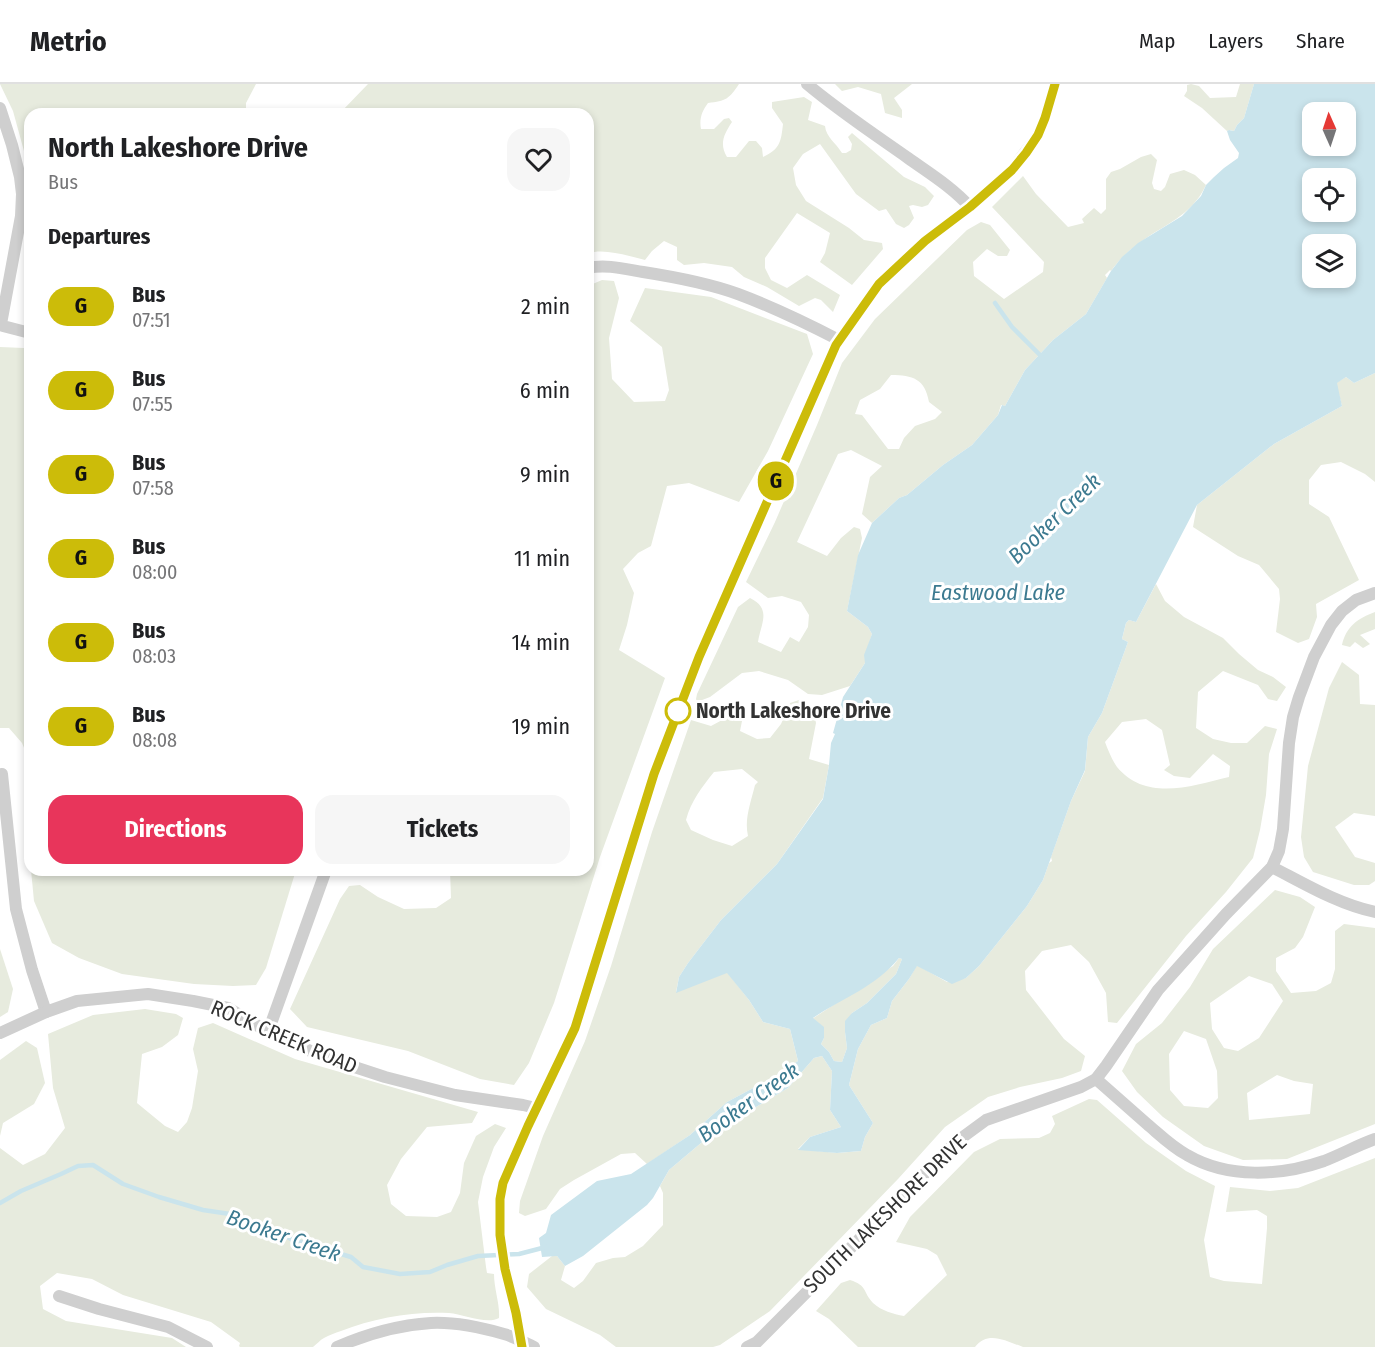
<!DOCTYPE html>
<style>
:root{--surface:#fff;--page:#f6f6f6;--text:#202124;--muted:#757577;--line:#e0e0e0;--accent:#e8355b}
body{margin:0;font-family:"Fira Sans Condensed",sans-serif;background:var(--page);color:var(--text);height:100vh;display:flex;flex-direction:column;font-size:22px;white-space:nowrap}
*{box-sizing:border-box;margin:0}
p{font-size:20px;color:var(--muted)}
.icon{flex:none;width:33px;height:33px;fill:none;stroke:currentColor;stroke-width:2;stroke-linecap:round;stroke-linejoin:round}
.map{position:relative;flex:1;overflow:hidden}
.drawer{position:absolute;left:24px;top:24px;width:570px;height:768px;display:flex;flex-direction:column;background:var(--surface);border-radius:18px;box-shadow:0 3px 9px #0003}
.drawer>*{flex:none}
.badge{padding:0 12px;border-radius:20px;font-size:21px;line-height:39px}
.needle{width:39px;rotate:357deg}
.buttons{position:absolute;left:1302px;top:18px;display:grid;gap:12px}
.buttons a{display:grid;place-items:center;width:54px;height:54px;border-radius:12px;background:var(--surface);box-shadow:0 3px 9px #0003;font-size:30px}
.map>.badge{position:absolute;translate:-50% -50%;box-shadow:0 0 0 3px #fff}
h2{padding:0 24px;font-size:22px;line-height:54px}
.round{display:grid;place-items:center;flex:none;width:63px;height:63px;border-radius:18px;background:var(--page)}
.head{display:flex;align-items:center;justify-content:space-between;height:102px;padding:0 24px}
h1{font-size:28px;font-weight:700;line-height:45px}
.cta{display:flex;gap:12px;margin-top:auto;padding:12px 24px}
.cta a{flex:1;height:69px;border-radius:18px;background:var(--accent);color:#fff;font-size:24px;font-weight:700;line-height:69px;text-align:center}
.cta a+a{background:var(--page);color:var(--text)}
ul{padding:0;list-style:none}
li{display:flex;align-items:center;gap:18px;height:84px;padding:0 24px}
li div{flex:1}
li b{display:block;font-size:22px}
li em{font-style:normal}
li .badge{min-width:66px;font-weight:700;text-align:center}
header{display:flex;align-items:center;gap:36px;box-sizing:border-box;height:84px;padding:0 30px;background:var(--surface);border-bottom:2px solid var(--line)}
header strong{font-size:28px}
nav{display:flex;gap:33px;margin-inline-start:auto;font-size:21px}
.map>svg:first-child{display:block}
.green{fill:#e7ebde;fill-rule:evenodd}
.water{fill:#cae4ec;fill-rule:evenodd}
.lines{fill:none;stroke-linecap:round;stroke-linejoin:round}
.stream{stroke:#cae4ec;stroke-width:4.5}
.street{stroke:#cfcfcf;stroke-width:12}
.line-casing{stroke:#fff;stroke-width:14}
.line{stroke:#ccbc09;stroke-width:9}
.stop-dot{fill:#fff;stroke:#ccbc09;stroke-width:3}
.labels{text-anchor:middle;stroke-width:6;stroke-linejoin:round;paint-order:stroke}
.stop-label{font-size:21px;font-weight:bold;fill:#323232;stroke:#fff;text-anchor:start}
.street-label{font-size:21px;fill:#323232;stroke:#fff}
.water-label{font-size:22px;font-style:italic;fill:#3c7a90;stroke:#fff}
</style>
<header>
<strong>Metrio</strong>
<nav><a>Map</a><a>Layers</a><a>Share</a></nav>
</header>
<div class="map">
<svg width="1375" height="1263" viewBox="0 0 1375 1263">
<rect width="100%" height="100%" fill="#fff"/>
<!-- green -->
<g class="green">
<polygon points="0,0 256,0 246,19 246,30 30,30 30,89 13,27"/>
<path d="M368 0H739C729 15 726 17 708 19 702 27 699 35 701 45H714L724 35 729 34 732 38C724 50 719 60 727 73H736L749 57H756L762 64 763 73C780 65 781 58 783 40L772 24V18L804 13 812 18 808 36 825 42C826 53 836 59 842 69H846L851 66 852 60 848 53 852 49 904 93 925 103 934 112 928 121 922 123 913 121 909 122 914 134 909 141 904 144 896 140 886 125 879 127 856 110 820 60 803 70 793 84 796 101 806 117 849 144 864 156 882 159 883 165 852 201 820 178 825 169 830 149 797 129 765 174V184L771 196 787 204 807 191 840 211 833 228 821 216 815 214 799 222 767 203 744 193 732 183 704 179 684 181 677 176V163L664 157 652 167 645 176C628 172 606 164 588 169V30H339Z"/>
<polygon points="835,0 912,0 894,14 902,26 902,34 885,29 881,10 858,3 842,7"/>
<polygon points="1191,0 1199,2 1210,14 1236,13 1240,0 1254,0 1244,34 1237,41 1234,47 1230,46 1227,47 1202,24 1184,12 1187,7 1187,1"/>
<path d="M1151 70 1157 76 1152 99 1154 105 1161 107 1165 103 1170 90 1184 86 1195 91 1206 101C1191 133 1164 140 1138 160 1127 168 1119 176 1111 187L1110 186 1105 191 1107 194 1086 230 1053 256 1025 286 1005 322 1001 321 998 331 972 361 943 381 907 411 899 414 872 439 862 430 870 393 882 382 851 366 838 370 797 458 827 472 841 454 854 443 860 445 862 454 847 527 868 543 872 550 865 571V579L850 602 822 611 808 610 788 596 759 587 742 589 710 613 697 618 696 615 697 610 738 523 750 514C772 525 761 539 758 558L781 568 790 553 799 558 808 543 809 531 801 518 782 512 768 514 746 498 775 438 817 341 842 279 875 235 967 146 981 138 990 141 1010 166 1007 172H998L987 165 973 178 974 192 1004 215 1043 188 1044 178 992 123 1023 92 1036 110 1068 143 1084 139 1082 135 1094 124 1101 130 1106 125V95L1111 88 1120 85 1141 73ZM891 291C913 291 925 295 929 318L942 328 935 335 915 342 904 354 899 365H888L862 331 855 330 860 316 880 305Z"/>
<polygon points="602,196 614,197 619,214 609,254 612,295 634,318 665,317 669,306 662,263 630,237 645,204 711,213 807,250 813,270 768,367 739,418 689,399 667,402 651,462 638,469 623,485 634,509 627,541 619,566 665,594 600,773 554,919 529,979 514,1001 480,995 408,967 307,943 290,925 340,815 349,802 360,801 378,813 404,825 436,824 451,814 450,786 588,786 588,202"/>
<polygon points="0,263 24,264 30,270 30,678 22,659 9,644 0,644"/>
<polygon points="1375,289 1375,398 1365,390 1341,378 1321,381 1309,396 1309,420 1329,433 1359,496 1316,520 1317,533 1309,555 1298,559 1276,548 1280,515 1279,505 1259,481 1238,472 1193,443 1197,421 1274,360 1342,322 1336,299 1346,293 1354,299"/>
<path d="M1156 500 1165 517 1184 533 1223 554 1239 570 1258 586 1273 593 1286 603 1277 617 1268 615 1258 601 1223 587 1198 608 1196 644 1213 655 1231 659H1247L1265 642 1277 645 1269 670 1266 711 1260 746 1253 774 1226 808 1186 852 1117 939 1108 938 1106 909 1089 878 1071 861 1042 867 1025 887 1026 906 1064 955 1085 972 1081 987 1062 994 1020 1003 988 1013 945 1043 898 1095 770 1227 720 1261 713 1263H616L600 1251 546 1225 527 1203 529 1190 552 1172H557L565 1182 561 1196 574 1204 583 1197 596 1179 613 1174 625 1173 643 1162 663 1141V1109L660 1102 669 1086 714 1048 788 1004 814 974 822 972 832 987 830 1026 841 1043 810 1053 798 1065 837 1069 861 1067 865 1053 873 1039 849 1001 858 965 871 941 887 934 892 917 909 895 917 881 947 898 966 894 979 882 1027 822 1043 796 1049 779 1052 777 1051 773 1071 717 1085 687 1088 653 1102 629 1128 558 1122 555 1126 539 1129 536 1136 538ZM1146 635 1162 646 1170 681 1164 686 1174 692 1190 694 1213 670 1230 682 1229 693C1192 702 1146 718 1117 683 1112 676 1108 666 1105 658L1122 638Z"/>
<path d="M1375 528V545L1360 551 1370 560 1363 564 1355 558 1350 563 1342 561C1346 543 1358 534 1375 528Z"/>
<polygon points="1342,578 1359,591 1360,620 1375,621 1375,732 1354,729 1335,743 1355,773 1375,779 1375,797 1369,801 1354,801 1313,788 1304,773 1301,753 1308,682 1329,604"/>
<path d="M802 615 813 625 816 639 809 675 829 681 823 714 777 780 721 836 688 879 679 893 676 908 727 888 749 916 763 938 790 945 798 977 772 994 727 1018 690 1051 647 1080 635 1069 621 1070 574 1096 560 1105 546 1125 525 1132 519 1129 520 1117 543 1052 585 957 611 882 652 748 691 636 711 642 737 628 743 632 740 647 757 655 770 654 781 640 790 619ZM742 685 758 698 755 701C751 718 744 735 748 752L732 762 713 756 691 746 686 736C691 717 702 703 714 688Z"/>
<polygon points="31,786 296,786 266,884 256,901 233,902 194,900 122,890 79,874 52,859 34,817"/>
<path d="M1275 806 1300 813 1315 823 1303 853 1295 864 1276 874V887L1291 909 1316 907 1331 899 1335 885V847L1344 840 1375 844V1040L1287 1075 1243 1076 1204 1062 1163 1033 1137 1008 1122 987 1136 960 1162 939 1190 903 1213 865ZM1249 892 1272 900 1283 917 1259 954 1238 967 1224 964 1212 945 1210 919ZM1184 947 1206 955 1217 987 1218 1014 1208 1024 1184 1022 1170 1006 1169 970ZM1277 991 1294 997 1313 1000 1310 1030 1249 1036 1247 1009Z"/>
<polygon points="0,865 13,905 8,928 0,933"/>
<polygon points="899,874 902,875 896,890 867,919 852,929 845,948 847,964 842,978 834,977 829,968 821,960 824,954 812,935 893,882"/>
<path d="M145 925 176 930 183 934 178 951 162 963 142 970 137 1019 165 1042 178 1048 187 1038 192 1024 198 987 193 965 198 944 213 939 295 975 478 1028 472 1039 427 1043 401 1075 387 1101 391 1120 406 1132 437 1133 451 1128 460 1109 464 1079 476 1052 495 1040 506 1044 494 1063 483 1093 478 1118 486 1183 487 1189 494 1190C494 1205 500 1220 499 1234 487 1241 463 1230 449 1229 413 1227 374 1234 341 1247 335 1249 329 1251 324 1254 320 1256 317 1260 313 1263H240L239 1262 240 1259 211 1238 123 1211 92 1195 57 1189 40 1202 43 1225 66 1237 172 1254 186 1263H0V1064L23 1081 45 1070 65 1044 53 1004 48 950 93 931Z"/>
<polygon points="26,957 37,964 45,999 34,1020 3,1039 0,1052 0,976"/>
<path d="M1089 1015 1097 1016 1146 1059 1186 1087 1215 1102 1204 1156 1210 1193 1224 1197 1262 1200 1267 1144V1132L1257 1126 1226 1128 1230 1103 1270 1107 1298 1104 1375 1074V1263H1023C1006 1257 988 1246 975 1263H858L829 1235 816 1227 841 1199 850 1196C868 1202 862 1207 873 1219 882 1227 893 1230 904 1232L947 1191 937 1171 927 1165 896 1158 910 1133 974 1068 1000 1055 1039 1054 1050 1049 1055 1040 1052 1032Z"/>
</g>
<!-- water -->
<path class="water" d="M1254 0H1375V289L1354 299 1346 293 1337 299 1342 322 1274 360 1197 421 1136 538 1129 536 1126 539 1122 555 1128 558 1102 629 1088 653 1085 686 1071 717 1043 796 1027 822 979 882 966 894 952 900 917 882 909 895 892 917 887 934 871 941 858 965 849 1001 873 1039 865 1053 861 1067 837 1069 798 1066 810 1053 841 1043 830 1026 832 987 822 972 814 974 788 1004 714 1048 669 1086 653 1114 647 1121 583 1172 565 1182 557 1172 542 1173 539 1154 546 1149 551 1131 597 1097 631 1090 690 1051 727 1018 772 994 798 977 790 945 763 938 749 916 727 889 676 909 679 893 688 879 721 836 777 780 823 715 829 681 831 659 835 650 833 649 843 613 865 579 864 571 872 550 868 543 847 527 858 471 872 439 899 414 907 411 943 381 972 361 998 331 1002 321 1005 322 1025 286 1053 256 1086 230 1111 187 1122 173 1138 159 1182 132 1201 112 1206 101 1214 93 1224 84 1238 74 1239 69 1230 56 1227 47 1229 46 1234 47 1237 41 1244 34ZM1312 28H1346V62H1312ZM1312 94H1346V128H1312ZM1312 160H1346V194H1312ZM899 874 902 875 896 890 867 919 852 929 845 937V948L847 964 842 978 834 977 829 968 821 960 824 954V943L813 934C841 915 877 902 899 874Z"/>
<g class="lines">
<!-- stream -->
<g class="stream">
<polyline points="995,219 1012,243 1042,273"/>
<polyline points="0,1119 21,1107 61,1090 78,1082 93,1081 123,1100 159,1113 203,1126 230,1130 269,1144 291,1155 351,1173 363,1183 400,1190 430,1188 447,1181 478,1172 519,1170 546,1163"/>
</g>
<!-- street -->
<g class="street">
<path d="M807 0C839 27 874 50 908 74 929 89 952 103 970 123"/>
<polyline points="0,24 12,61 20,93 22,110 21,132 1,240 3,242 30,249"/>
<path d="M588 184C606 180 625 185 643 188 675 193 708 199 738 210 773 223 806 239 839 256"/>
<polyline points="2,690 16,825 32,886 46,928"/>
<path d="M1272 783C1305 800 1338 820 1375 828"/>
<polyline points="268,948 326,786"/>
<polyline points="0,949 46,928 77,917 148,910 193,917 228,924 268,948 324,973 385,993 455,1011 523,1021 536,1024"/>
<path d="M1096 995C1113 1010 1130 1025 1147 1040 1160 1051 1172 1063 1187 1071 1228 1095 1281 1092 1324 1077 1342 1070 1358 1061 1375 1055"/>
<polyline points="59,1212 99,1225 168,1243 207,1263"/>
<path d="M337 1263C367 1250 399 1241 431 1239 453 1238 483 1244 504 1250 515 1253 525 1259 534 1263"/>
<polyline points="522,1263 516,1229 505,1185 500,1151 500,1115 503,1099 528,1042 575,943 654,690 699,573 836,261 879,200 925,157 970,123 1012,86 1038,51 1045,34 1055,0"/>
<polyline points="747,1263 757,1258 956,1058 986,1036 1081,1003 1096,995 1106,982 1158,906 1226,830 1272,783 1279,767 1283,745 1289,659 1293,633 1299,613 1314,573 1331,541 1342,527 1356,516 1375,509"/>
</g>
</g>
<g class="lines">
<defs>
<polyline id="line" points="522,1263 516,1229 505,1185 500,1151 500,1115 503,1099 528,1042 575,944 654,690 699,573 836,261 879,200 925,157 970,123 1012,86 1026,69 1038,51 1045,34 1055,0"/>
</defs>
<!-- line casing -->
<use href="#line" class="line-casing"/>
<!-- line -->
<use href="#line" class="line"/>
</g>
<!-- markers -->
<circle class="stop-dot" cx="678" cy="627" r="12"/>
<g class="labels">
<!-- stop labels -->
<g class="stop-label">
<text x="696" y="634">North Lakeshore Drive</text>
</g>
<!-- street labels -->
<g class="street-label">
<text transform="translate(284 953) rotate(23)" y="7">ROCK CREEK ROAD</text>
<text transform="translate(885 1130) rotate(-44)" y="7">SOUTH LAKESHORE DRIVE</text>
</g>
<!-- water labels -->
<g class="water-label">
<text transform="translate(1054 434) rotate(-44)" y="8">Booker Creek</text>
<text x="998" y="516">Eastwood Lake</text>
<text transform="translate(748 1018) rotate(-36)" y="8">Booker Creek</text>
<text transform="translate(284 1151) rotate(19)" y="8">Booker Creek</text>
</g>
</g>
</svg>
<div class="buttons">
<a><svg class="needle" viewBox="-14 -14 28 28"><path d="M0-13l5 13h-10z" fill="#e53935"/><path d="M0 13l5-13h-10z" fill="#757577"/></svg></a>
<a><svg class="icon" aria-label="locate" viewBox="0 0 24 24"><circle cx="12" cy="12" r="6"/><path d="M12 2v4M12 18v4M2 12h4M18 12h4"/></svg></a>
<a><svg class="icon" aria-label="layers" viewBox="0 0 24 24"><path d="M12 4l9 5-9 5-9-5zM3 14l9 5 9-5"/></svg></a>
</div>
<b class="badge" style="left:776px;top:397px;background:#ccbc09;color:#111">G</b>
<section class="drawer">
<div class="head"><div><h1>North Lakeshore Drive</h1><p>Bus</p></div><a class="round"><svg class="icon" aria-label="heart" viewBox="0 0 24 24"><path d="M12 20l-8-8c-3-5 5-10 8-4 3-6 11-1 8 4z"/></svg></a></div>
<h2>Departures</h2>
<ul>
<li><span class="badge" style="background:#ccbc09;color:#111">G</span><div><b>Bus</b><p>07:51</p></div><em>2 min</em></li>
<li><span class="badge" style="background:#ccbc09;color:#111">G</span><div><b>Bus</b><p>07:55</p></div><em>6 min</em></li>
<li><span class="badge" style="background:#ccbc09;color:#111">G</span><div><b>Bus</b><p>07:58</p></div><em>9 min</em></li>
<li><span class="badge" style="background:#ccbc09;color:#111">G</span><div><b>Bus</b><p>08:00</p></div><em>11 min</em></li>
<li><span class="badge" style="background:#ccbc09;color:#111">G</span><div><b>Bus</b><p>08:03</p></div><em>14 min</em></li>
<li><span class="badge" style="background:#ccbc09;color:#111">G</span><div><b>Bus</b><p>08:08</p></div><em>19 min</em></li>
</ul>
<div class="cta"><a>Directions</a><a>Tickets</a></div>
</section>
</div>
